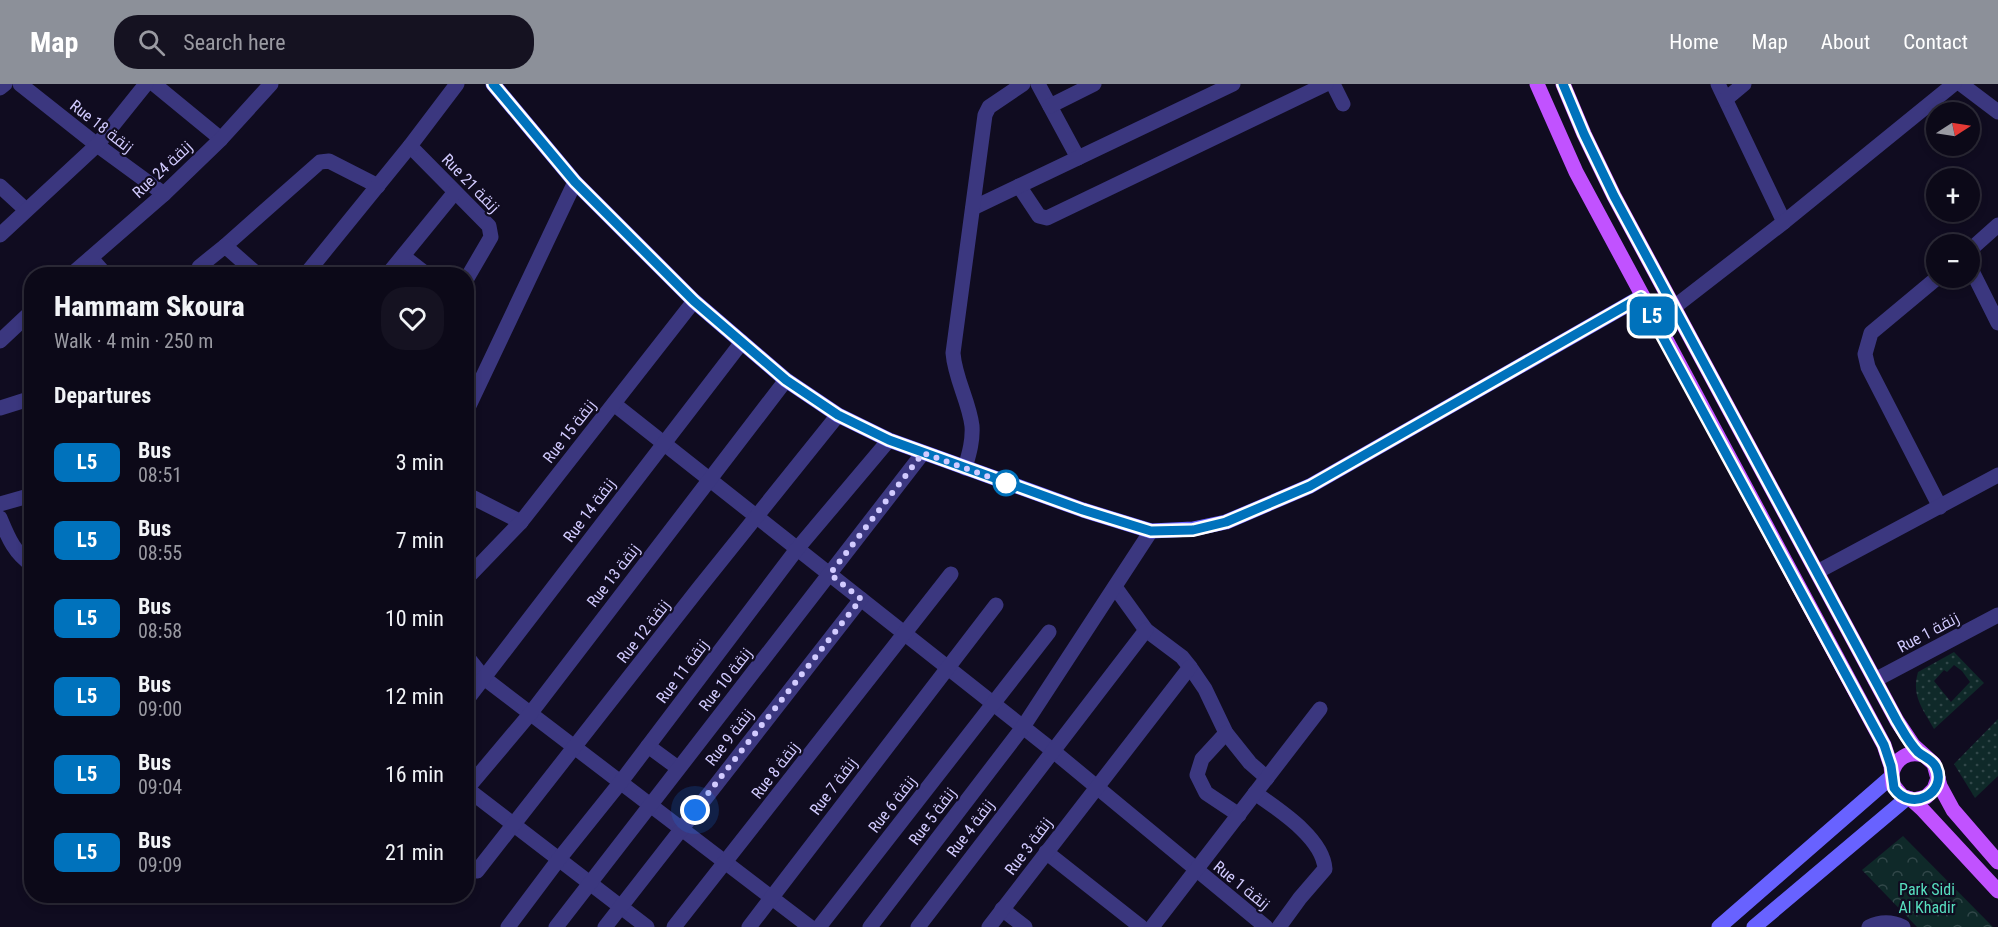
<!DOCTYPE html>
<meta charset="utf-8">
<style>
:root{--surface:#0c0918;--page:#151221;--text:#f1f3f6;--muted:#9a9aa2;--line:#2c2a37;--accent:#8c9099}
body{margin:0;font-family:"Roboto Condensed",Cairo,sans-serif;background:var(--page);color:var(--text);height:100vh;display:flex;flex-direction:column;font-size:22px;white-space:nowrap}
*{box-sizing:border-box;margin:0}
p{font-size:20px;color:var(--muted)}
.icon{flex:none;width:33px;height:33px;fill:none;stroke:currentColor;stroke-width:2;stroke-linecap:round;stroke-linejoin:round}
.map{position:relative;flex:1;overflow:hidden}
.details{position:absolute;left:24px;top:183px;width:450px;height:636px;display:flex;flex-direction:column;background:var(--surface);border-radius:24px;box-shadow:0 3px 9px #0003,0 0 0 2px var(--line)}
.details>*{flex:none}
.badge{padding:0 12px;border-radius:9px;font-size:21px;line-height:39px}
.needle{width:39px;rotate:78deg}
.fabs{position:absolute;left:1926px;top:18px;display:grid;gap:12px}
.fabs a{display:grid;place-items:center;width:54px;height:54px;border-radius:50%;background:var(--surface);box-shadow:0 3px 9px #0003,0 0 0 2px var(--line);font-size:30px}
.you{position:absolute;width:30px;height:30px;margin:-15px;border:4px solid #fff;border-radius:50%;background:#1a73e8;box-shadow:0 0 0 9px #1a73e833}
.map>.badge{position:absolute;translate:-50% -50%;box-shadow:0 0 0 3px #fff}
h2{padding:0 30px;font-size:22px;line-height:54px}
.round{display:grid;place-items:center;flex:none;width:63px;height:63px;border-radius:24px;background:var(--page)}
.head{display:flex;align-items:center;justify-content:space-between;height:102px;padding:0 30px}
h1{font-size:28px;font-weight:800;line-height:45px}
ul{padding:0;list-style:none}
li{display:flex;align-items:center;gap:18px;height:78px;padding:0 30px}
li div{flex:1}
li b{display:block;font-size:22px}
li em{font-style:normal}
li .badge{min-width:66px;font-weight:700;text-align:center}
header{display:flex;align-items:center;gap:36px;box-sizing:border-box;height:84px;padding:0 30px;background:var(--accent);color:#fff}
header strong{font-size:28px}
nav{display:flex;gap:33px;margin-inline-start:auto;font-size:21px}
.search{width:420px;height:54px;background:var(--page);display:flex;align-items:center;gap:15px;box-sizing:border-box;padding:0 21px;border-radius:24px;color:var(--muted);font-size:22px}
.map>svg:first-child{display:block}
.grass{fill:url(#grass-dots);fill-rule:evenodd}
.park{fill:url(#park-crowns)}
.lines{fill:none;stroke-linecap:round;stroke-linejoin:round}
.street{stroke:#3b377f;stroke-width:15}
.secondary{stroke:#6862ff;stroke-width:15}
.primary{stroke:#c152ff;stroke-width:15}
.line-casing{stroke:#fff;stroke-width:14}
.line{stroke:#0072bc;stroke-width:9}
.walk{stroke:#d2cbff;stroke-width:6;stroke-dasharray:0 10.8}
.stop-dot{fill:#fff;stroke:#0072bc;stroke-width:3}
.labels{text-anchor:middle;stroke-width:4.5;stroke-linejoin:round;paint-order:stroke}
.street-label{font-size:16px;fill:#d2cbff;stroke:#100c20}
.park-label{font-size:16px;fill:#57dfbf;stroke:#100c20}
</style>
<header>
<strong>Map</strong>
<div class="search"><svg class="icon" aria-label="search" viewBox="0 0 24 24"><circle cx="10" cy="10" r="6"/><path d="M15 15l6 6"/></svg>Search here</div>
<nav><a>Home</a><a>Map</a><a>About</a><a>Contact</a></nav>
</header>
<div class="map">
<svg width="1998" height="843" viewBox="0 0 1998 843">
<defs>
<pattern id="grass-dots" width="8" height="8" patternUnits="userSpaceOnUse" patternTransform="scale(1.5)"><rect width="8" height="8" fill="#0f2929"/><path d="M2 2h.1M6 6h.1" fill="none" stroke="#314749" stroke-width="1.8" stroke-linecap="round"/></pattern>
<pattern id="park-crowns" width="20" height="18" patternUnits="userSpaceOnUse" patternTransform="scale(1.5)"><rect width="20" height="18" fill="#0f2929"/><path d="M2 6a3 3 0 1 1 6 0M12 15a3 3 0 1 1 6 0" fill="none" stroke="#314749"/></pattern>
</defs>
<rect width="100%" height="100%" fill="#100c20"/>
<!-- grass -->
<g class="grass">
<path d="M1954 568 1984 599 1934 645C1923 625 1911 612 1918 588ZM1954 581 1962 587 1970 598 1951 618 1934 597 1944 586 1947 588Z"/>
<polygon points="1998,635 1998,692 1975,714 1954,680"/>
</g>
<!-- park -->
<polygon class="park" points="1903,752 1993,843 1917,843 1862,786"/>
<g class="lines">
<!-- street -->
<g class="street">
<polyline points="20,0 97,61 164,110"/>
<polyline points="154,0 221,55"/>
<polyline points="1038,0 1078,74"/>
<polyline points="1333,0 1343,20"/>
<polyline points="1718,0 1784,138"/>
<polyline points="1961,0 1998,28"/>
<polyline points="0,4 5,0"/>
<polyline points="1726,15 1744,0"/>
<polyline points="1050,22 1094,0"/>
<polyline points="410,62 489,142 491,153 466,196"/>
<polyline points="0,102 26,126"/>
<polyline points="1019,102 1039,132 1047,134 1326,0"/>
<polyline points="973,124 1233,0"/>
<polyline points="0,151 97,61 146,0"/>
<polyline points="225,162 320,78 329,77 378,102"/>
<polyline points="1970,166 1998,141"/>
<polyline points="403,172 426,190"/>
<polyline points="91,174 105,190"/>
<polyline points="1970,183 1998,239"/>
<polyline points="72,190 164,110 221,55 271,0"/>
<polyline points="198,190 199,183 225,162 257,190"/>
<polyline points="306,190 410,62 457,0"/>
<polyline points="388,190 455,108"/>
<polyline points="1937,194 1871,249 1865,270 1868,283 1940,423"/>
<polyline points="1673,224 1784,138 1954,0"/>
<polyline points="0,257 32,227"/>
<polyline points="614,320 1052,666 1266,843"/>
<polyline points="0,324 32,314"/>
<polyline points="466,328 575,98"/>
<path d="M965 384C969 370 973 357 972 342 969 317 955 295 953 269L985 31 989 23 1023 0"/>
<polyline points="466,410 521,438"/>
<polyline points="0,420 32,411"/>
<path d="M0 434C8 453 14 469 32 481"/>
<polyline points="1817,488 1998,391"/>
<polyline points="466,495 521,438 694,217"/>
<polyline points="1115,503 1146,546 1182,573 1190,583 1205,605 1226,649 1250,679 1267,694"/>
<polyline points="466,571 484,594 810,843"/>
<polyline points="1875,596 1998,531"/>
<polyline points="466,617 742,258"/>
<polyline points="1226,649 1202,675 1197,691 1206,709 1239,731"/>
<polyline points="648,662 678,684"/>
<polyline points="466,704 647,843"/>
<polyline points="466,706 530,630 786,296"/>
<path d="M1255 709C1279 726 1323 754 1325 785L1300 814 1279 843"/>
<polyline points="1046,768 1141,843"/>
<polyline points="477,787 699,504 838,331"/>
<polyline points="1002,825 1025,843"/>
<polyline points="508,843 559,775 620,699 797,465 889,356"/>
<polyline points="556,843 923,369"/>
<polyline points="605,843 861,515"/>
<polyline points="674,843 951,490"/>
<polyline points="749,843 996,521"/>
<polyline points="819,843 1049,548"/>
<polyline points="870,843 1023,643 1151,447"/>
<polyline points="918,843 1146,546"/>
<polyline points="989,843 1190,583"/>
<polyline points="1152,843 1320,625"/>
<path d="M1869 843C1881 837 1891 837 1903 843"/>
</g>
<!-- secondary -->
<g class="secondary">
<polyline points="493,0 575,98 694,217 786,296 838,331 889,356 1083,426 1151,447 1193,445 1226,438 1310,402 1641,213"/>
<polyline points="1719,843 1891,693"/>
<polyline points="1754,843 1907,714"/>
</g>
<!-- primary -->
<g class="primary">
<polyline points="1537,0 1576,88 1884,661 1891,682 1893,701 1902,712 1914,716 1926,713 1934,705 1938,694"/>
<polyline points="1563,0 1584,50 1614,112 1897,637 1913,661 1934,680 1940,702 1953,726 1998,778"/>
<path d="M1892 689C1896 674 1908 667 1923 671"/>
<polyline points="1911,715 1922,725 1998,807"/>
</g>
</g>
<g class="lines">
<defs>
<path id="line" d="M493 0 575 98 694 217 786 296 838 331 889 356 1083 426 1151 447 1193 446 1226 438 1310 402 1641 213 1884 661 1891 682 1894 704C1911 729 1948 709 1936 683 1932 675 1924 673 1918 668 1909 659 1903 647 1897 637L1614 112 1584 50 1563 0"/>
</defs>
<!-- line casing -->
<use href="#line" class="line-casing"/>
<!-- line -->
<use href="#line" class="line"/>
<!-- walk -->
<polyline class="walk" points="695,726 861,515 830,490 923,369 1006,399"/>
</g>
<!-- markers -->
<circle class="stop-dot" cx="1006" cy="399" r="12"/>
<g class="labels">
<!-- street labels -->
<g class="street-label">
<text transform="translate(102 42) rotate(38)" y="6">Rue 18 زنقة</text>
<text transform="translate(162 85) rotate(-43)" y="6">Rue 24 زنقة</text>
<text transform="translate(471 99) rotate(46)" y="6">Rue 21 زنقة</text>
<text transform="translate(569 347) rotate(-52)" y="6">Rue 15 زنقة</text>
<text transform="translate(589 426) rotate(-53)" y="6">Rue 14 زنقة</text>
<text transform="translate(613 491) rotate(-52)" y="6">Rue 13 زنقة</text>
<text transform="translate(643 547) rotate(-52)" y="6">Rue 12 زنقة</text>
<text transform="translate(1928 548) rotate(-28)" y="6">Rue 1 زنقة</text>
<text transform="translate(682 587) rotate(-53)" y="6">Rue 11 زنقة</text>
<text transform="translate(725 595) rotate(-52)" y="6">Rue 10 زنقة</text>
<text transform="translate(729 653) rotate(-52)" y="6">Rue 9 زنقة</text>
<text transform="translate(775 686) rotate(-52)" y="6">Rue 8 زنقة</text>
<text transform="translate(833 702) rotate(-53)" y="6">Rue 7 زنقة</text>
<text transform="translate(892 720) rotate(-52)" y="6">Rue 6 زنقة</text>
<text transform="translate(932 732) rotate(-53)" y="6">Rue 5 زنقة</text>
<text transform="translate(970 744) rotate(-53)" y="6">Rue 4 زنقة</text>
<text transform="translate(1028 762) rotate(-53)" y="6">Rue 3 زنقة</text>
<text transform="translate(1242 801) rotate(39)" y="6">Rue 1 زنقة</text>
</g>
<!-- park labels -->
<g class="park-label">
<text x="1927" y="811">Park Sidi<tspan x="1927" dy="18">Al Khadir</tspan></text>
</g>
</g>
</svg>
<div class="fabs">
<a><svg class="needle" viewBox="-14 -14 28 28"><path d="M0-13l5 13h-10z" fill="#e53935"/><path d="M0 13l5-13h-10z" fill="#9a9aa2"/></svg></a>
<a>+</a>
<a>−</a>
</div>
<div class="you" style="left:695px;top:726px"></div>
<b class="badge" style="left:1652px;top:232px;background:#0072bc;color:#fff">L5</b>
<section class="details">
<div class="head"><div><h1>Hammam Skoura</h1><p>Walk · 4 min · 250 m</p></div><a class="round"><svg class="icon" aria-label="heart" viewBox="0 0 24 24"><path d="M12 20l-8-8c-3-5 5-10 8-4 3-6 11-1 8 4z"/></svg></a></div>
<h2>Departures</h2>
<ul>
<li><span class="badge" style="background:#0072bc;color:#fff">L5</span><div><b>Bus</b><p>08:51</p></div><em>3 min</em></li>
<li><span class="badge" style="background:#0072bc;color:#fff">L5</span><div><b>Bus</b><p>08:55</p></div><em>7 min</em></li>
<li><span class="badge" style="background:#0072bc;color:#fff">L5</span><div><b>Bus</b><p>08:58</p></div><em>10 min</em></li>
<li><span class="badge" style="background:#0072bc;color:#fff">L5</span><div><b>Bus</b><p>09:00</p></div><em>12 min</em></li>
<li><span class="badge" style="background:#0072bc;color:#fff">L5</span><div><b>Bus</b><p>09:04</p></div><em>16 min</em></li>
<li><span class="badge" style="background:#0072bc;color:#fff">L5</span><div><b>Bus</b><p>09:09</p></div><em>21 min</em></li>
</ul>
</section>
</div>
